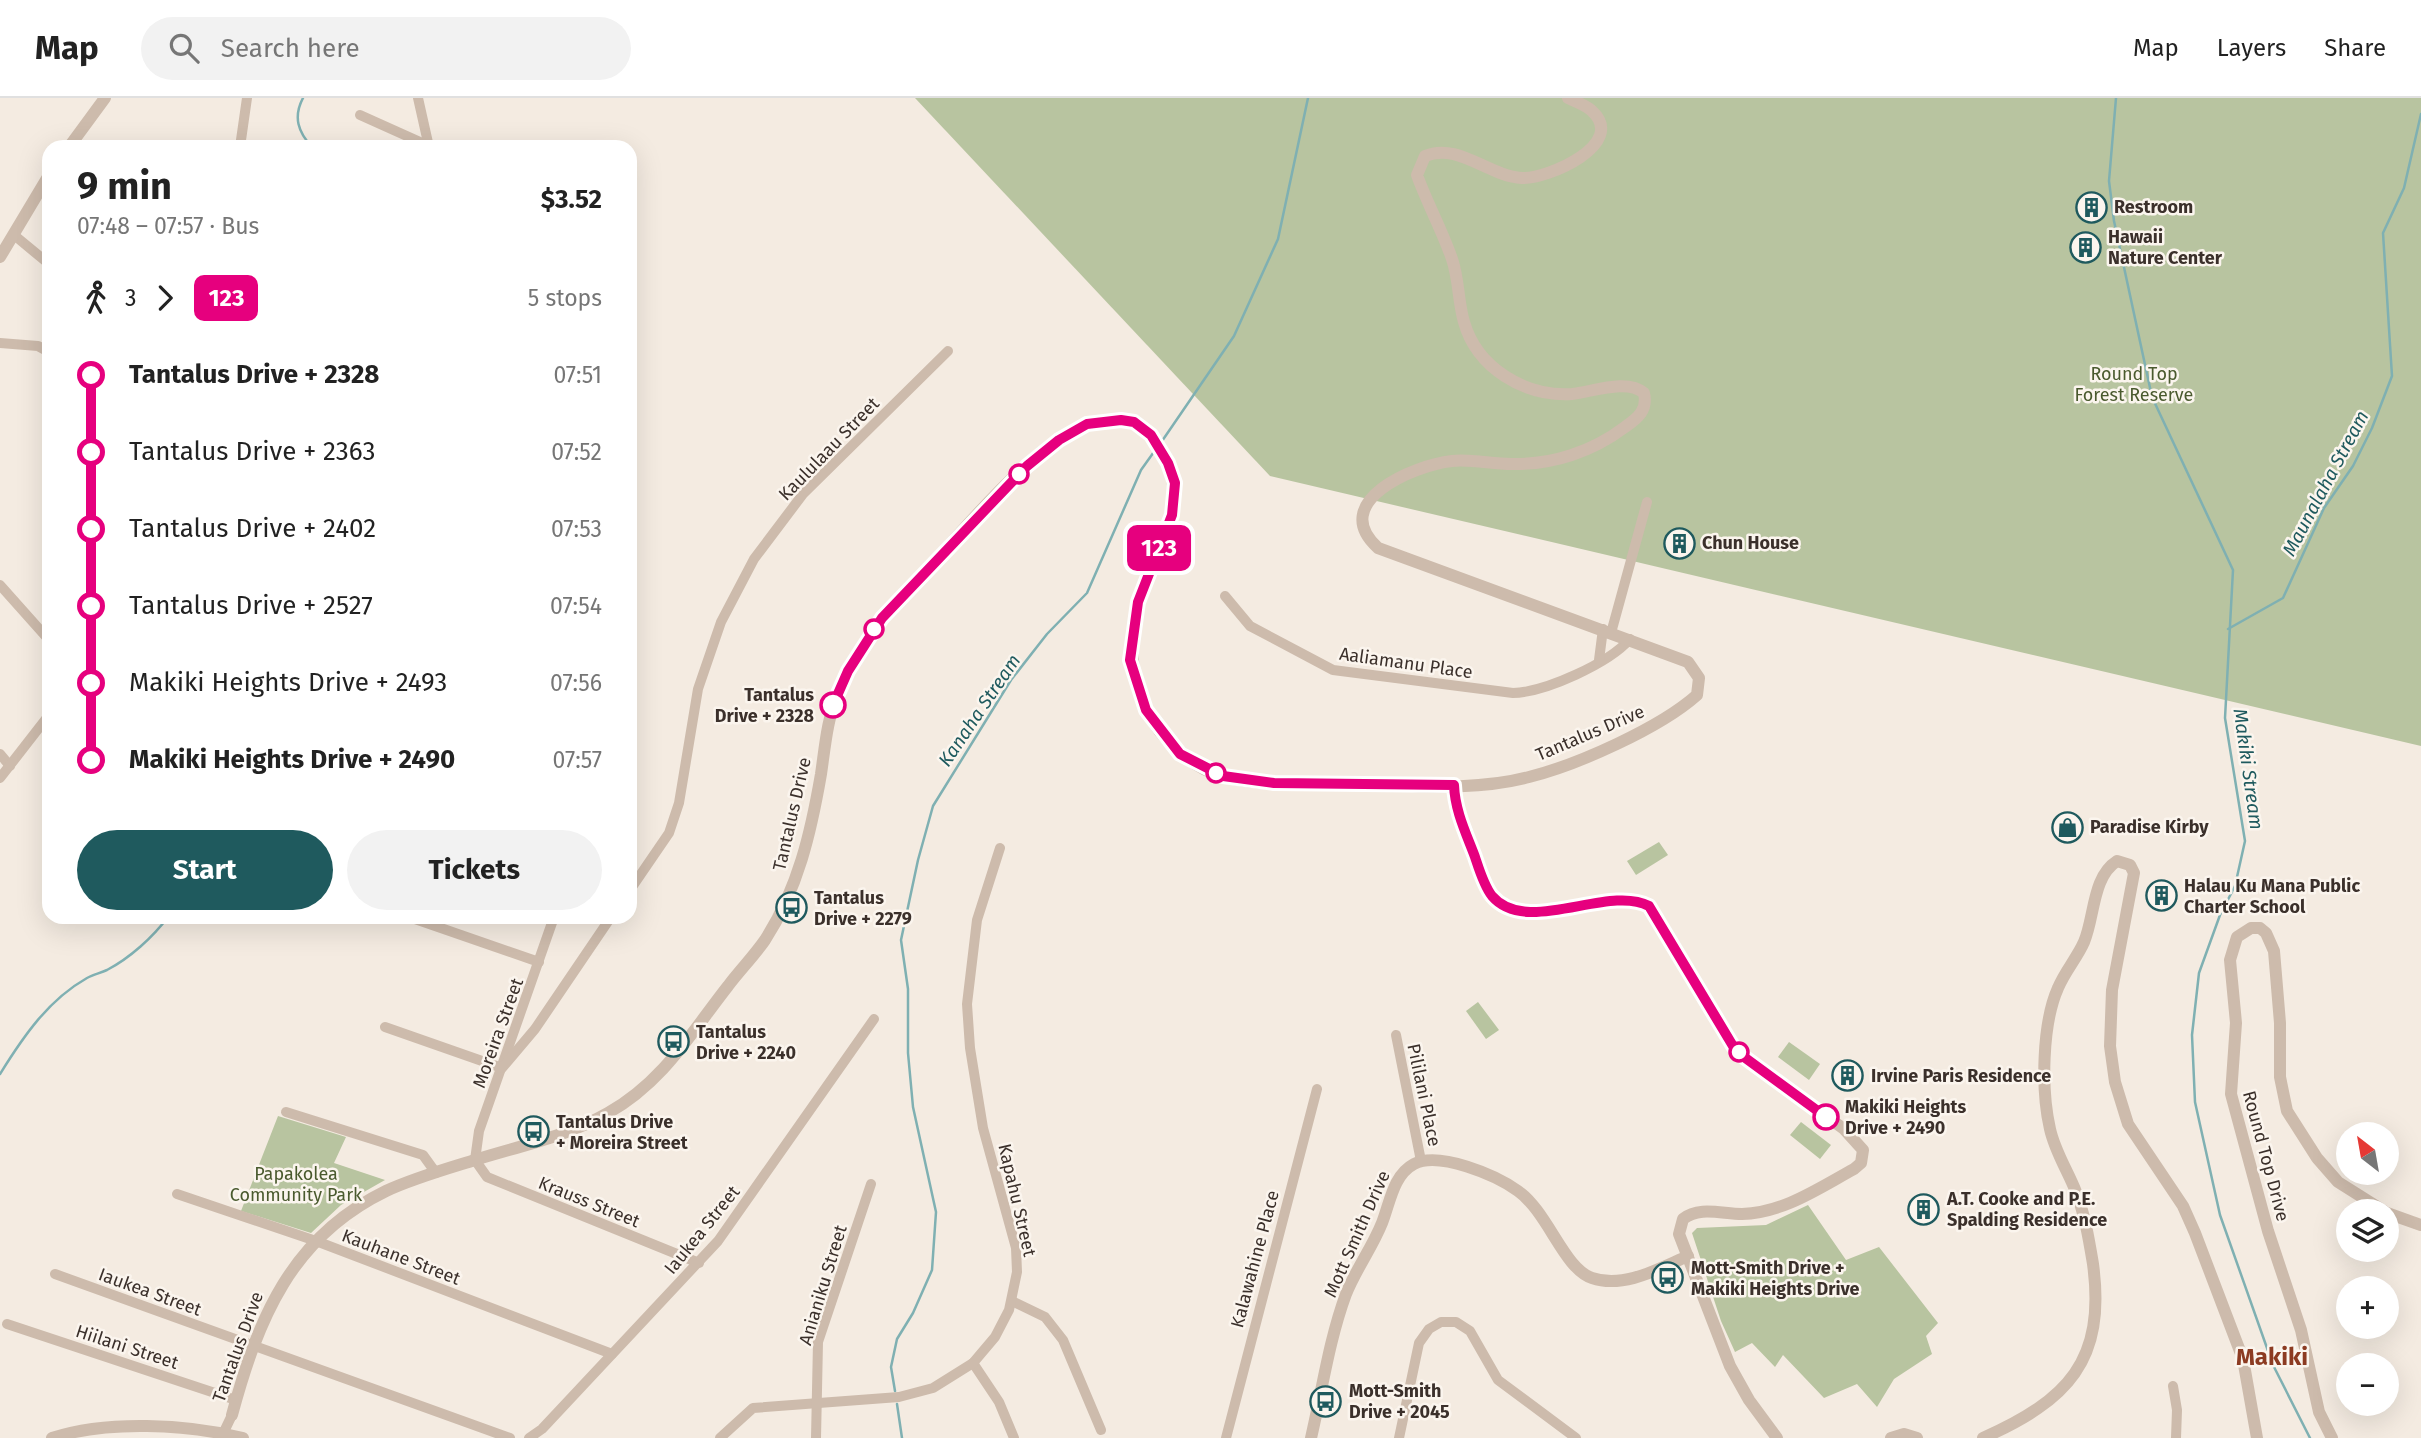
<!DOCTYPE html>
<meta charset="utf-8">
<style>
:root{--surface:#fff;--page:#f2f2f2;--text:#222;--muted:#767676;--line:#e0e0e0;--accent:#1f5a5e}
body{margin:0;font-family:"Fira Sans",sans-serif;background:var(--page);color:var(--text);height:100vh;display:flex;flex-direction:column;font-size:26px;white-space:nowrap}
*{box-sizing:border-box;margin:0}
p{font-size:23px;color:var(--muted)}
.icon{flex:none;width:38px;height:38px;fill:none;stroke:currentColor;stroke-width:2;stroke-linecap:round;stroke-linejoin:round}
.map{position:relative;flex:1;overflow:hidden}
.sheet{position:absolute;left:42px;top:42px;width:595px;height:784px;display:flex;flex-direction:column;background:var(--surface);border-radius:21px;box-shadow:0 7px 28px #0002}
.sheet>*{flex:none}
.badge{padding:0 14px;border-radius:10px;font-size:24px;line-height:46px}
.needle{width:46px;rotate:329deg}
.fabs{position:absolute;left:2336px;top:1024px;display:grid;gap:14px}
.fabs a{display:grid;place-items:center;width:63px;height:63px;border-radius:50%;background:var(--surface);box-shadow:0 7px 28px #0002;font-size:35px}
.map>.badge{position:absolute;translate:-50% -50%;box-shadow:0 0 0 4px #fff}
.legs{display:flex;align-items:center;gap:10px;height:77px;padding:0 35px;font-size:23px}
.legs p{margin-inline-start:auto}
.overview{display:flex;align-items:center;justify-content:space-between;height:119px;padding:0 35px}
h1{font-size:38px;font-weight:700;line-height:52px}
.cta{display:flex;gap:14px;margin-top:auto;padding:14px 35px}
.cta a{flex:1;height:80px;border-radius:42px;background:var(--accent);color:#fff;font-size:28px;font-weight:700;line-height:80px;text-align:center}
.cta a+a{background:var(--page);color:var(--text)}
ul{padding:0 35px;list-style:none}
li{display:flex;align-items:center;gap:24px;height:77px;font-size:26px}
li i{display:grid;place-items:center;width:10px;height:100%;margin:0 9px;background:currentColor}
li i::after{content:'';width:18px;height:18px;margin:-9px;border:5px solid;border-radius:50%;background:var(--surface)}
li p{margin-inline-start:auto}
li:first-child i{background:linear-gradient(#0000 50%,currentColor 0)}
li:last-child i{background:linear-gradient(currentColor 50%,#0000 0)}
header{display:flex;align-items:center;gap:42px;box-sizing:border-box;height:98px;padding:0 35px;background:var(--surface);border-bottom:2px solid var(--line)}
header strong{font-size:33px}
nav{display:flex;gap:38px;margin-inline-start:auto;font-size:24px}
.search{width:490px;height:63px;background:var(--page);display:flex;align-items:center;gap:18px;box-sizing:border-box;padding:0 24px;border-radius:38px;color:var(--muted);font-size:26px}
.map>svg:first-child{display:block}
.green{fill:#b8c4a0}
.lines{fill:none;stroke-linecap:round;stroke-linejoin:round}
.stream{stroke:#7fb0b2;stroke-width:2.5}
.minor{stroke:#cdbbac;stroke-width:10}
.tertiary{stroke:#cdbbac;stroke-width:12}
.minor-bridge{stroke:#cdbbac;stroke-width:10}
.line-1-casing{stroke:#fff;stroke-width:16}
.line-1{stroke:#e6007e;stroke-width:10}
.stop-1-dot{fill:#fff;stroke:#e6007e;stroke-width:3.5}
.labels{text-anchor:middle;stroke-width:5;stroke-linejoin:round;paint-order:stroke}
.poi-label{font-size:18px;font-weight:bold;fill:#3b302b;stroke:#fbf5ee;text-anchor:start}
.park-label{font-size:18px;fill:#4a5a2e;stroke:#fbf5ee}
.street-label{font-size:18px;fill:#3b302b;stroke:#fbf5ee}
.stop-label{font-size:18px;font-weight:bold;fill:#3b302b;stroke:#fbf5ee;text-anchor:end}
.water-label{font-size:19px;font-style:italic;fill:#1f5a5e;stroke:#fbf5ee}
.district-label{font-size:24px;font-weight:bold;fill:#8c3b22;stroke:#fbf5ee}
</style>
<header>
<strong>Map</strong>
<div class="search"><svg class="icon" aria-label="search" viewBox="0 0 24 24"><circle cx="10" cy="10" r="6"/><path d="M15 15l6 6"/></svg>Search here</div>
<nav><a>Map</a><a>Layers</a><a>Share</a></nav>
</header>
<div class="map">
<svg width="2421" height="1340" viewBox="0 0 2421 1340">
<rect width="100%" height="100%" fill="#f4ebe1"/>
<!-- green -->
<g class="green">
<polygon points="915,0 2421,0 2421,648 1270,378"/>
<polygon points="1659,744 1668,757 1636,777 1627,763"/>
<polygon points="1478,904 1499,932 1486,941 1466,913"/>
<polygon points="1789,944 1820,966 1809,982 1778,959"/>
<polygon points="278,1018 346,1039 334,1065 385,1082 341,1107 311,1135 241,1113"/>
<polygon points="1801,1024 1831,1047 1820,1061 1790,1037"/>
<polygon points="1808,1107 1846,1162 1879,1149 1938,1225 1926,1238 1932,1256 1894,1281 1877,1309 1857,1286 1824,1300 1783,1257 1775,1269 1752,1245 1735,1254 1721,1223 1692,1135 1697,1130 1766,1127"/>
</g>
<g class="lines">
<!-- stream -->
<g class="stream">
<path d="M303 0C293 19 298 34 312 49"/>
<polyline points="2116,0 2109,83 2114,123 2152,299 2233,472 2225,620 2245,743 2235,788 2220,817 2199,875 2192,937 2195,1004 2220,1117 2273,1267 2310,1340"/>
<polyline points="1160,346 1234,238 1278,141 1308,0"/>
<polyline points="2228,531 2283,500 2324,410 2353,368 2372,330 2392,278 2383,135 2404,90 2421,16"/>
<path d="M0 976C23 939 48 902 87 880 93 877 100 875 107 872 130 860 153 839 168 819"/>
<polyline points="895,1293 891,1269 897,1241 913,1215 932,1172 936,1114 913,1009 908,955 908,891 901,842 918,762 933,708 1011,582 1047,536 1087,495 1141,372 1156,351"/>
<polyline points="897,1306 902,1340"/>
</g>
<!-- minor -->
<g class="minor">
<polyline points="418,0 429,49"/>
<polyline points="360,17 429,48"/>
<polyline points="240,49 247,0"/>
<polyline points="14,137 49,166"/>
<polyline points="0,245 38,248 49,254"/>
<polyline points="0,487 49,542"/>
<path d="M1225 498 1250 528 1333 572 1513 595C1546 594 1609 565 1630 541"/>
<polyline points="1611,535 1647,404"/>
<polyline points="1599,562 1603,531"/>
<polyline points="0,656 10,668"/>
<polyline points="0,680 49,617"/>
<polyline points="630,792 669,735 679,705 698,591 721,524 754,461 803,396 948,253"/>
<polyline points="554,819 479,1033 475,1062 487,1079 699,1165"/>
<polyline points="412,820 539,864"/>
<polyline points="385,929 502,970 535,931 611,819"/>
<polyline points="1396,937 1421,1063"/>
<polyline points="286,1014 423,1057 436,1075"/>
<polyline points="177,1096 316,1143 612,1256"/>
<polyline points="55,1176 510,1340"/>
<polyline points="1012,1203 1045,1219 1063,1242 1101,1332"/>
<polyline points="7,1226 236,1302"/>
<polyline points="973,1265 999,1304 1014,1340"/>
<polyline points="2173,1288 2177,1312 2176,1340"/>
<polyline points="529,1340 542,1331 718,1143 874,921"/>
<polyline points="720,1340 753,1310 899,1299 933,1290 973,1265 995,1239 1009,1212 1017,1174 1016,1150 983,1030 970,950 967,906 977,822 1000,750"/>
<polyline points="816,1340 818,1244 871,1086"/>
<polyline points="1226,1340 1317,991"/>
<polyline points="1399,1340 1419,1245 1429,1231 1441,1224 1456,1224 1470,1233 1498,1282 1576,1340"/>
</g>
<!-- tertiary -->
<g class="tertiary">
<polyline points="69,49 105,0"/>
<polyline points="0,159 49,77"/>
<path d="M1454 687C1455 712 1466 735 1475 759 1479 771 1484 788 1492 798 1526 838 1607 786 1649 808L1733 948 1744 959 1844 1031 1863 1052 1861 1065 1854 1071C1819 1090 1783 1115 1742 1116 1722 1116 1699 1108 1683 1121L1679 1136 1730 1268 1749 1302 1777 1340"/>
<polyline points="2387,1115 2421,1127"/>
<path d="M232 1317C258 1221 291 1139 386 1093 414 1080 446 1071 475 1062 520 1048 568 1038 608 1015 663 984 691 935 728 888 740 872 754 858 765 842 798 791 811 734 821 676 825 649 827 621 838 595 848 570 863 546 879 524 898 499 921 478 942 455 981 413 1055 320 1116 322 1134 322 1145 328 1155 343 1200 406 1151 446 1138 508 1130 543 1129 578 1146 611 1160 641 1191 670 1224 679 1265 689 1311 686 1353 686 1410 687 1473 694 1529 679 1577 667 1660 630 1697 597L1699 580 1688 564 1378 450C1327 404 1414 367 1452 363 1471 361 1492 366 1511 366 1552 367 1592 354 1625 329 1638 320 1648 312 1644 295 1627 280 1592 294 1572 296 1525 299 1477 270 1464 224 1458 204 1459 181 1452 161 1442 132 1427 105 1417 77L1425 58C1458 44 1488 78 1522 80 1548 81 1628 46 1592 13 1586 7 1576 4 1568 0"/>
<path d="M52 1340C107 1322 186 1326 243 1340"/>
<path d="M1311 1340C1322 1293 1329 1242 1346 1196 1356 1171 1372 1150 1382 1125 1390 1105 1393 1077 1414 1066 1439 1053 1496 1077 1518 1093 1548 1114 1564 1171 1592 1180 1624 1191 1660 1170 1688 1158"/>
<polyline points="1891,1340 1904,1336 1917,1340"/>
<path d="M1983 1340C2068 1302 2106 1263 2093 1166 2089 1142 2085 1117 2076 1094 2068 1073 2055 1054 2050 1031 2041 992 2042 926 2058 890 2065 873 2077 860 2084 844 2095 818 2092 779 2117 763L2130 767 2134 775 2112 892 2110 948 2115 984 2128 1026 2183 1108 2195 1135 2243 1261 2257 1340"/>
<polyline points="2332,1340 2319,1314 2301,1232 2268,1133 2231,996 2236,925 2230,862 2237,839 2251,830 2260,830 2266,835 2274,853 2280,925 2280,979 2287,1013 2317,1060 2338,1084 2384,1113"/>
</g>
<!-- minor-bridge -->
<polyline class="minor-bridge" points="221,1340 232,1317"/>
</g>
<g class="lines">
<defs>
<path id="line-1" d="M833 607 848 573 882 520 1027 368 1059 342 1087 326 1121 322 1134 324 1151 337 1168 365 1175 385 1172 417 1138 504 1130 562 1146 612 1180 656 1223 678 1274 685 1454 687C1455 713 1466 735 1475 759 1479 771 1484 788 1492 798 1527 839 1608 786 1649 808L1733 948 1744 959 1826 1019"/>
</defs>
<!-- line-1 casing -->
<use href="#line-1" class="line-1-casing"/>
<!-- line-1 -->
<use href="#line-1" class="line-1"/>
</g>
<!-- icons -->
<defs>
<symbol id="building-ring" viewBox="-11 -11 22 22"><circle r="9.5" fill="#fbf5ee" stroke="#1f5a5e" stroke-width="1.5"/><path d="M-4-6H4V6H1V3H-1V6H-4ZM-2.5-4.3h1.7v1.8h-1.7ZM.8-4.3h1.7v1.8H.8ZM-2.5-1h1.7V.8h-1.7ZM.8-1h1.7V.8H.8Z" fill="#1f5a5e"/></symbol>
<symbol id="shop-ring" viewBox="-11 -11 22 22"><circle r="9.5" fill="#fbf5ee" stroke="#1f5a5e" stroke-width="1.5"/><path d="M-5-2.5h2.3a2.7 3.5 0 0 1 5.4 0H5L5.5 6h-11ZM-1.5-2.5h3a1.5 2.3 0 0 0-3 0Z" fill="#1f5a5e"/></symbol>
<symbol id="bus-ring" viewBox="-11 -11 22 22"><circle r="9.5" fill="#fbf5ee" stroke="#1f5a5e" stroke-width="1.5"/><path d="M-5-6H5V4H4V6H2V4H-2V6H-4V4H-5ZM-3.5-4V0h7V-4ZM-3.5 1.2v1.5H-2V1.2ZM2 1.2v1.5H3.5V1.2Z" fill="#1f5a5e"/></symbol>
</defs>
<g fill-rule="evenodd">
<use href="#building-ring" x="2074" y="92" width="35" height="35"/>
<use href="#building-ring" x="2068" y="132" width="35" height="35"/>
<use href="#building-ring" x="1662" y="428" width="35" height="35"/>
<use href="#shop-ring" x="2050" y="712" width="35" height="35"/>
<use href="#building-ring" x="2144" y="780" width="35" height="35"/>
<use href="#bus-ring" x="774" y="792" width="35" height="35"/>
<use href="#bus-ring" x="656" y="926" width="35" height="35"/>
<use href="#building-ring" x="1830" y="960" width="35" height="35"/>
<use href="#bus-ring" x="516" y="1016" width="35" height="35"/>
<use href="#building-ring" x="1906" y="1094" width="35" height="35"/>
<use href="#bus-ring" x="1650" y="1162" width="35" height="35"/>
<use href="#bus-ring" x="1308" y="1286" width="35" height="35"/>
</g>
<!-- markers -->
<g class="stop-1-dot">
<circle cx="1019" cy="376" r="9"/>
<circle cx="874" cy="531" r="9"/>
<circle cx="833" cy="607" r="12"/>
<circle cx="1216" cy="675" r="9"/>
<circle cx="1739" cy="954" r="9"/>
<circle cx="1826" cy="1019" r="12"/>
</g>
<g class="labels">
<!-- poi labels -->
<g class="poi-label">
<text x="2114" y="115">Restroom</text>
<text x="2108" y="145">Hawaii<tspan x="2108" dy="21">Nature Center</tspan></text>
<text x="1702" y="451">Chun House</text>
<text x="2090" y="735">Paradise Kirby</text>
<text x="2184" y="794">Halau Ku Mana Public<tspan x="2184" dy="21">Charter School</tspan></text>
<text x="814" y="806">Tantalus<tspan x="814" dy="21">Drive + 2279</tspan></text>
<text x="696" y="940">Tantalus<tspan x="696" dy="21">Drive + 2240</tspan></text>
<text x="1871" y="984">Irvine Paris Residence</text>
<text x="556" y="1030">Tantalus Drive<tspan x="556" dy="21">+ Moreira Street</tspan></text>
<text x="1947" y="1107">A.T. Cooke and P.E.<tspan x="1947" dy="21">Spalding Residence</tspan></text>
<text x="1691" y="1176">Mott-Smith Drive +<tspan x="1691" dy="21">Makiki Heights Drive</tspan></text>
<text x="1349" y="1299">Mott-Smith<tspan x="1349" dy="21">Drive + 2045</tspan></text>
</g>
<!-- park labels -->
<g class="park-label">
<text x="2134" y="282">Round Top<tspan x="2134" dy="21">Forest Reserve</tspan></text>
<text x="296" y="1082">Papakolea<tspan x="296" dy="21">Community Park</tspan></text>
</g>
<!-- street labels -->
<g class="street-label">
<text transform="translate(829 351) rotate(-46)" y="6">Kaululaau Street</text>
<text transform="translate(1406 565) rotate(8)" y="6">Aaliamanu Place</text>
<text transform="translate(1590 635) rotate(-23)" y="6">Tantalus Drive</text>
<text transform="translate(792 716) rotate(-77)" y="6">Tantalus Drive</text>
<text transform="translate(498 935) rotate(-70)" y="6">Moreira Street</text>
<text transform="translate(1424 997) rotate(78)" y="6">Pililani Place</text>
<text transform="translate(2266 1058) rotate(75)" y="6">Round Top Drive</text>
<text transform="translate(1017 1102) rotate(77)" y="6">Kapahu Street</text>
<text transform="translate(589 1104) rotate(22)" y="6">Krauss Street</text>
<text transform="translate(702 1132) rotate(-51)" y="6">Iaukea Street</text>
<text transform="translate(1357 1136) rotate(-66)" y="6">Mott Smith Drive</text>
<text transform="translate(401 1159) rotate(21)" y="6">Kauhane Street</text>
<text transform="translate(1255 1161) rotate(-75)" y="6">Kalawahine Place</text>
<text transform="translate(823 1187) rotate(-73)" y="6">Anianiku Street</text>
<text transform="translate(150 1194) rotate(20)" y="6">Iaukea Street</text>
<text transform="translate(127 1249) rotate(18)" y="6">Hiilani Street</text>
<text transform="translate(238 1249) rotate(-70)" y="6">Tantalus Drive</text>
</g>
<!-- stop labels -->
<g class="stop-label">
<text x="814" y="603">Tantalus<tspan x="814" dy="21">Drive + 2328</tspan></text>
<text x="1845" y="1015" text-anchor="start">Makiki Heights<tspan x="1845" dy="21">Drive + 2490</tspan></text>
</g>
<!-- water labels -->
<g class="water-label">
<text transform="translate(2325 385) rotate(-62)" y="7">Maunalaha Stream</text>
<text transform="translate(979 612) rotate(-56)" y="7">Kanaha Stream</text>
<text transform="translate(2249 671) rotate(82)" y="7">Makiki Stream</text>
</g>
<!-- district labels -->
<g class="district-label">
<text x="2272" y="1267">Makiki</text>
</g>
</g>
</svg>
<div class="fabs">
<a><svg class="needle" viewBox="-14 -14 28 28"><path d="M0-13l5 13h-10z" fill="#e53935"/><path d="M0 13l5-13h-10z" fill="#767676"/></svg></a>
<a><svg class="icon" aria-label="layers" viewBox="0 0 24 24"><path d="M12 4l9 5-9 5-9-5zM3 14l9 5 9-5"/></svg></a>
<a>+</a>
<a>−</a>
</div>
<b class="badge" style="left:1159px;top:450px;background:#e6007e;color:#fff">123</b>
<section class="sheet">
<div class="overview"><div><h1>9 min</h1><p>07:48 – 07:57 · Bus</p></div><b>$3.52</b></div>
<div class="legs"><svg class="icon" aria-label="walk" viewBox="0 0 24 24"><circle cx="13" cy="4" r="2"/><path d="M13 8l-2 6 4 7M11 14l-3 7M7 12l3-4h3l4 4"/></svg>3<svg class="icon" aria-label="forward" viewBox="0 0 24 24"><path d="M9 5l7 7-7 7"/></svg><b class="badge" style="background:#e6007e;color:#fff">123</b><p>5 stops</p></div>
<ul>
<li><i style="color:#e6007e"></i><b>Tantalus Drive + 2328</b><p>07:51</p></li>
<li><i style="color:#e6007e"></i><span>Tantalus Drive + 2363</span><p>07:52</p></li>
<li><i style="color:#e6007e"></i><span>Tantalus Drive + 2402</span><p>07:53</p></li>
<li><i style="color:#e6007e"></i><span>Tantalus Drive + 2527</span><p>07:54</p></li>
<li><i style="color:#e6007e"></i><span>Makiki Heights Drive + 2493</span><p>07:56</p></li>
<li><i style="color:#e6007e"></i><b>Makiki Heights Drive + 2490</b><p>07:57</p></li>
</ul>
<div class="cta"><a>Start</a><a>Tickets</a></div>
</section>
</div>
